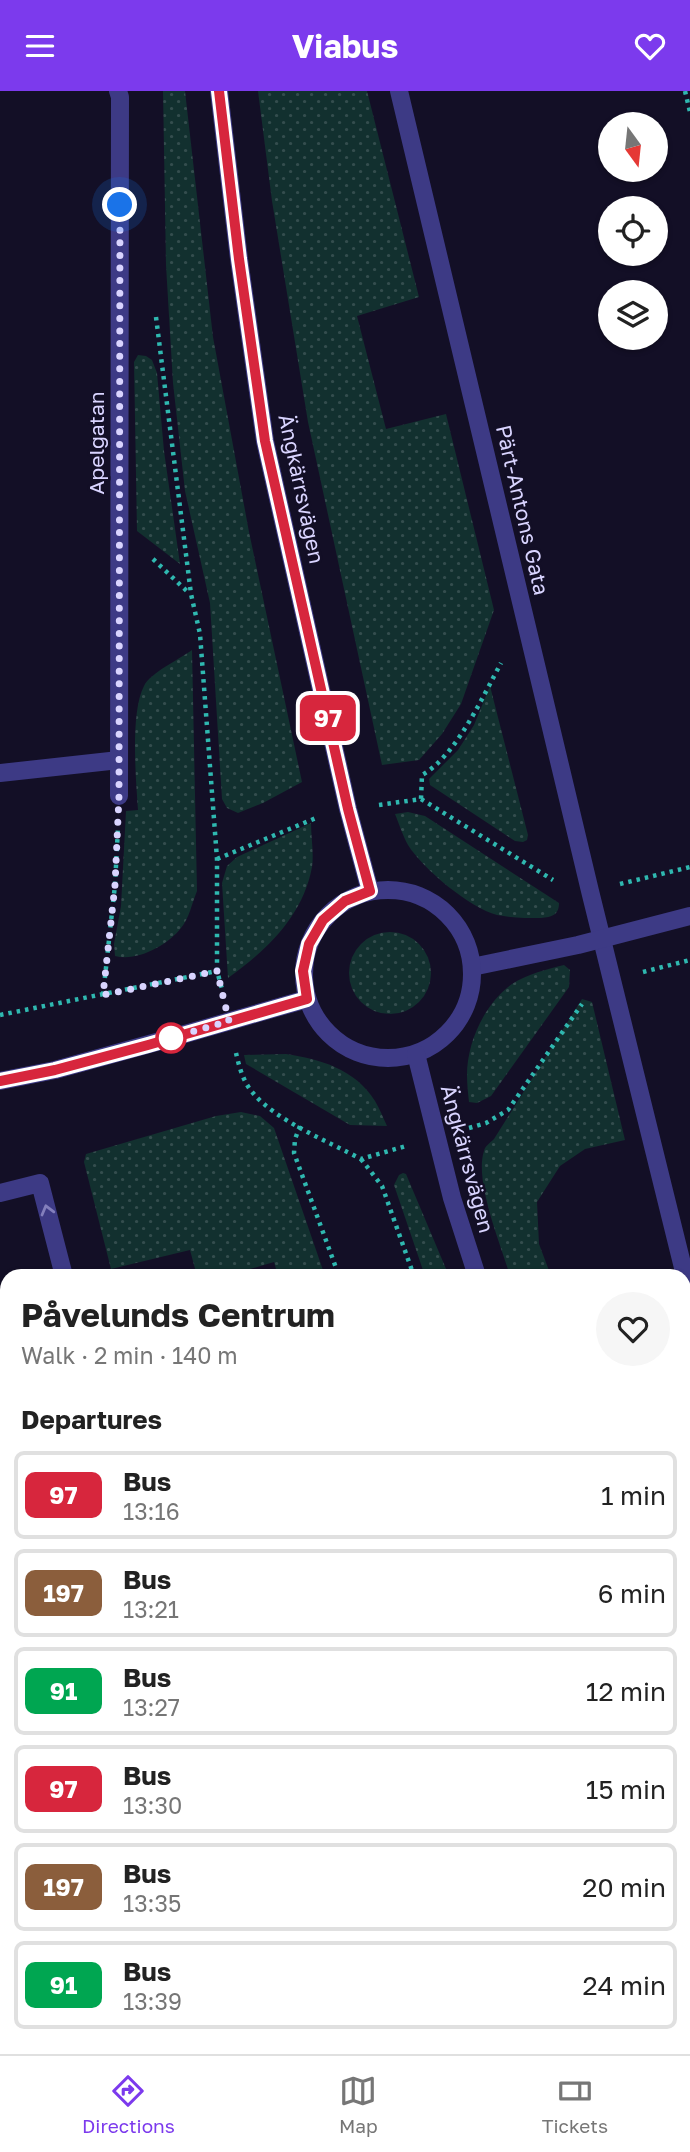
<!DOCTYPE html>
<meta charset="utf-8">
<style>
:root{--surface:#fff;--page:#f6f6f6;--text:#222;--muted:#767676;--line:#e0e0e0;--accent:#7c3aed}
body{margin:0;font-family:"Golos Text",sans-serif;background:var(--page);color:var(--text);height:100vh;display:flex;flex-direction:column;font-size:26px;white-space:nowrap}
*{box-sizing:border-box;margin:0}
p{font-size:23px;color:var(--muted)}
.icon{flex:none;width:38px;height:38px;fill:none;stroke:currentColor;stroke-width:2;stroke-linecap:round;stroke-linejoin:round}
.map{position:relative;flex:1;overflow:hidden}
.details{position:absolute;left:0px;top:1178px;width:691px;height:786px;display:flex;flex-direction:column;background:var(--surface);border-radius:21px 21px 0 0;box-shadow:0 2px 5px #0004}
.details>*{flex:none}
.badge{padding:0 14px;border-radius:10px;font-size:24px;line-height:46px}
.needle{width:46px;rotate:165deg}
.buttons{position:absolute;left:598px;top:21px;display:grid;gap:14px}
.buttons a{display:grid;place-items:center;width:70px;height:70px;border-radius:50%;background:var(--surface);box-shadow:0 2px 5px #0004;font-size:35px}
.you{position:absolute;width:35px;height:35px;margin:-18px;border:5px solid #fff;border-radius:50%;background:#1a73e8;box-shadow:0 0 0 10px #1a73e833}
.map>.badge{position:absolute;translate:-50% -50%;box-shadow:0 0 0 4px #fff}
h2{padding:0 21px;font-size:26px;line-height:63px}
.round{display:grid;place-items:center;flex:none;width:74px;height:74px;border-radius:37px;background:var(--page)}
.head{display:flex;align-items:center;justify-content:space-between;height:119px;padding:0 21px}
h1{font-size:33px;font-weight:700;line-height:52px}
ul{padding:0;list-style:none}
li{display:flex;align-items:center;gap:21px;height:88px;margin:0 14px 10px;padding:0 7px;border:4px solid var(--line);border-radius:10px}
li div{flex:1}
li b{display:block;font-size:26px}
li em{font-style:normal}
li .badge{min-width:77px;font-weight:700;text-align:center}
header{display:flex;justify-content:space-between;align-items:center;height:91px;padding:0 21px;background:var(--accent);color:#fff;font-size:32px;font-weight:700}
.dock{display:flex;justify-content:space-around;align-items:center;height:98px;border-top:2px solid var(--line);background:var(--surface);font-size:19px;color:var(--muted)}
.dock a{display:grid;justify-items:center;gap:4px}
.dock .active{color:var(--accent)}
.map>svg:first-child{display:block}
.grass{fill:url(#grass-dots)}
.park{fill:url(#park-tufts)}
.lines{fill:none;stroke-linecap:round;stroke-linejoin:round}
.path{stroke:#2fb8b0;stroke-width:4.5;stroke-dasharray:3.5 5;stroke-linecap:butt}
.service{stroke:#3d3a85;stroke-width:18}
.minor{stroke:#3d3a85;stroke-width:18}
.tertiary{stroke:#3d3a85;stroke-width:18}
.oneway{stroke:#837fbc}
.line-casing{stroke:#fff;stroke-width:16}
.line{stroke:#d7263d;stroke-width:10}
.walk{stroke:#d9d4ff;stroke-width:7;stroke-dasharray:0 12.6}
.stop-dot{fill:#fff;stroke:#d7263d;stroke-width:3.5}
.labels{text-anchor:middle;stroke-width:5;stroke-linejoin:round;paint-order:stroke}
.street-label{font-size:21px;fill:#d9d4ff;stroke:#130f26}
</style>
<header><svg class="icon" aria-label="menu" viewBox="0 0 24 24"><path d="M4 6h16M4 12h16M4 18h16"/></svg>Viabus<svg class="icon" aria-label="heart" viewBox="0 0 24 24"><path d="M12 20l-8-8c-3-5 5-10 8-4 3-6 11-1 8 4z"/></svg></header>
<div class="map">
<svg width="690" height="1963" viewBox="0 0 690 1963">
<defs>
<pattern id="grass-dots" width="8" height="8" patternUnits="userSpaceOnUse" patternTransform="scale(1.75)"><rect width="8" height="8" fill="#12302f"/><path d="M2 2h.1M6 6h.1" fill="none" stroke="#344d4e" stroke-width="1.8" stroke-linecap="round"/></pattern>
<pattern id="park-tufts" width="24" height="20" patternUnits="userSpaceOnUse" patternTransform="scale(1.75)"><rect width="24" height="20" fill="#12302f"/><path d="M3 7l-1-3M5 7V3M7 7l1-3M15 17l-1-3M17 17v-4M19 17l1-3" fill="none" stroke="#344d4e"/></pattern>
</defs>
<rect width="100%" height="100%" fill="#130f26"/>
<!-- grass -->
<g class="grass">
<polygon points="163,0 185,0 213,246 249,441 302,691 263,712 238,722 227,717 222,708 210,512 185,400 173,292 166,174"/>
<polygon points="258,0 367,0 419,206 357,225 386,338 446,323 494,519 461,613 442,643 419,669 382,674 308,331 272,110"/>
<polygon points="138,264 146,265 152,269 157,282 164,360 180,473 137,440 134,271"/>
<path d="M192 559 197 800C192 812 189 828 181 837 168 854 137 871 115 865L114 853 121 815 126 720 138 719C136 688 130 622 144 595 150 582 180 568 192 559Z"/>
<polygon points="490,595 528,744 527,749 523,751 515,750 430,694 429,688 458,659 474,634"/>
<path d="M408 721 425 725 559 812C559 824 552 826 541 827 527 827 512 827 497 824 470 817 423 778 408 754 403 745 399 733 395 723Z"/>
<path d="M311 732C311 746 314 762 312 776 303 825 267 859 228 887L222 792 227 775 237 766Z"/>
<circle cx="390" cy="882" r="41"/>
<path d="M564 874 570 879 569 896 491 1005 477 1012 469 1011C468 1002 467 993 467 984 467 951 485 912 512 893 527 883 548 878 564 874Z"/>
<path d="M582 908 592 911 625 1049 585 1058 560 1075 537 1111 539 1153 551 1185H510C501 1154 474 1090 484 1060 485 1055 490 1052 494 1048Z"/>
<path d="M286 963C320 968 355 978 375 1010 380 1018 383 1027 387 1035L350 1034 246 973 244 964Z"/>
<polygon points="241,1021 260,1025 274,1037 325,1185 278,1185 274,1171 227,1185 197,1185 190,1159 111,1178 84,1071 86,1063 216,1025"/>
<polygon points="403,1082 406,1083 449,1185 425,1185 394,1094 399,1084"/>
<polygon points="684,1304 690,1328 690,1403 684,1408"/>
<polygon points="684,1485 690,1489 690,1579 684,1594"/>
<polygon points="7,1615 7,1651 0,1653 0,1617"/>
<polygon points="7,1878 7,1934 0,1933 0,1880"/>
<polygon points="554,1957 639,1957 642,1963 557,1963"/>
</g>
<!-- park -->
<polygon class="park" points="260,1957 404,1956 407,1963 248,1963"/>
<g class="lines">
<!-- path -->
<g class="path">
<polyline points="685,0 690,21"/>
<polyline points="156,226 191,503 200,543 217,768 217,880 222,898"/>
<polyline points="153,468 190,503"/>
<polyline points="421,708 553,789"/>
<path d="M379 714 421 708 422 684C456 665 482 607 501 572"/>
<polyline points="217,768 316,727"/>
<polyline points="620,793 690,776"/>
<polyline points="643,881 690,869"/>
<polyline points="103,904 115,794 118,737"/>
<polyline points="0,924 217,880"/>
<path d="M236 962C239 975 243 991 253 1002 275 1029 329 1051 361 1068L406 1055"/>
<polyline points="300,1035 295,1048 294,1062 339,1185"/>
<polyline points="469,1037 486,1032 508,1019 582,913"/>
<polyline points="361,1068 382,1095 414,1185"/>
<polyline points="0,1448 7,1446"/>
<polyline points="684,1627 690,1611"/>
<polyline points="684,1632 690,1657"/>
<polyline points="0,1662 7,1661"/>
<polyline points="0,1859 7,1857"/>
<polyline points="655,1956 658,1963"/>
<polyline points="119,1963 120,1956"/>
</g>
<!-- service -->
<g class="service">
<polyline points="399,0 590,800 690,1205"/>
<polyline points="0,682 119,669"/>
<polyline points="0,1102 40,1092 64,1185"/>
<polyline points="0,1227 7,1225"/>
<polyline points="684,1765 690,1756"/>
<polyline points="684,1875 690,1887"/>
</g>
<!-- minor -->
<g class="minor">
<polyline points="118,0 120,6 119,705"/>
<polyline points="472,876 578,854 690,825"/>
</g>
<!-- tertiary -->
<g class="tertiary">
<polyline points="219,0 239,168 265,350 348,718 370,800"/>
<circle cx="388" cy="883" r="84"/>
<polyline points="416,963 452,1107 477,1185"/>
<polyline points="0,990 55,979 171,947 307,908"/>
<polyline points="684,1730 690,1744"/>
</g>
</g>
<!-- one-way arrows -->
<defs><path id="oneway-chevron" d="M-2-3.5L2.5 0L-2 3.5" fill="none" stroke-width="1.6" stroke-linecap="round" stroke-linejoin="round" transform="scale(1.75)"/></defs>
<use class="oneway" href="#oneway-chevron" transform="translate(47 1119) rotate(-105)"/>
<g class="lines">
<defs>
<polyline id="line" points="0,990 55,979 148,954 307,908 303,880 309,853 323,829 345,810 370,800 348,718 265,350 239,168 219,0"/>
</defs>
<!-- line casing -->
<use href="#line" class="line-casing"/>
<!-- line -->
<use href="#line" class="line"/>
<!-- walk -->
<polyline class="walk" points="120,114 119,705 115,794 103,904 217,880 229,930 171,947"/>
</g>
<!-- markers -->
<circle class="stop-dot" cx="171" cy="947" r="14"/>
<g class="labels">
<!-- street labels -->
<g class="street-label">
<text transform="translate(97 352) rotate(-90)" y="7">Apelgatan</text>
<text transform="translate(301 398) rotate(78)" y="7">Ängkärrsvägen</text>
<text transform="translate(522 419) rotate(77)" y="7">Pärt-Antons Gata</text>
<text transform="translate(467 1068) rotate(75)" y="7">Ängkärrsvägen</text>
</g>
</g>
</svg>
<div class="buttons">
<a><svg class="needle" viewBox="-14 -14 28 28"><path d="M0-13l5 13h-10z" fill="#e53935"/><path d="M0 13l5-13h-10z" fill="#767676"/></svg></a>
<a><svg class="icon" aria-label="locate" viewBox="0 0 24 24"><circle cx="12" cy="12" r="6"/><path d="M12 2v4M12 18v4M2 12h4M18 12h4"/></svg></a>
<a><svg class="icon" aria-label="layers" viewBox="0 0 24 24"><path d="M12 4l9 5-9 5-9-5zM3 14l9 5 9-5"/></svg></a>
</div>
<div class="you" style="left:120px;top:114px"></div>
<b class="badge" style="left:328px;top:627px;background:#d7263d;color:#fff">97</b>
<section class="details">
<div class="head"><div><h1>Påvelunds Centrum</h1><p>Walk · 2 min · 140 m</p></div><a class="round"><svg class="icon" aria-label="heart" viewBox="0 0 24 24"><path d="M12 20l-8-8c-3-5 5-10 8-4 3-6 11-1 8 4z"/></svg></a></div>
<h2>Departures</h2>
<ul>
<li><span class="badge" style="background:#d7263d;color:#fff">97</span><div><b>Bus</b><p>13:16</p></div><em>1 min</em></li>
<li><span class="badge" style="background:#8b5e3c;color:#fff">197</span><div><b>Bus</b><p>13:21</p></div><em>6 min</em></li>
<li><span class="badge" style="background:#00a651;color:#fff">91</span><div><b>Bus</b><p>13:27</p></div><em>12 min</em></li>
<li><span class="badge" style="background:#d7263d;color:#fff">97</span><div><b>Bus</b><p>13:30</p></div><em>15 min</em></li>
<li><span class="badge" style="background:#8b5e3c;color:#fff">197</span><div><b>Bus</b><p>13:35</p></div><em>20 min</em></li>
<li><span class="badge" style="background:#00a651;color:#fff">91</span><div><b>Bus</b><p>13:39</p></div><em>24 min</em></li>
</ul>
</section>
</div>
<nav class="dock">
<a class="active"><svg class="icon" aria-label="directions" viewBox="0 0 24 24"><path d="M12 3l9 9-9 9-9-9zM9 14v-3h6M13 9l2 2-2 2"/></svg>Directions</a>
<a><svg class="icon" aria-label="map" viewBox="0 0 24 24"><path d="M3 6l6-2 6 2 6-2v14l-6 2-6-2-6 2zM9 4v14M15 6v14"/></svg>Map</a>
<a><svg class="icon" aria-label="tickets" viewBox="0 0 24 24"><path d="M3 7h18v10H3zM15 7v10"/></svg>Tickets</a>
</nav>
